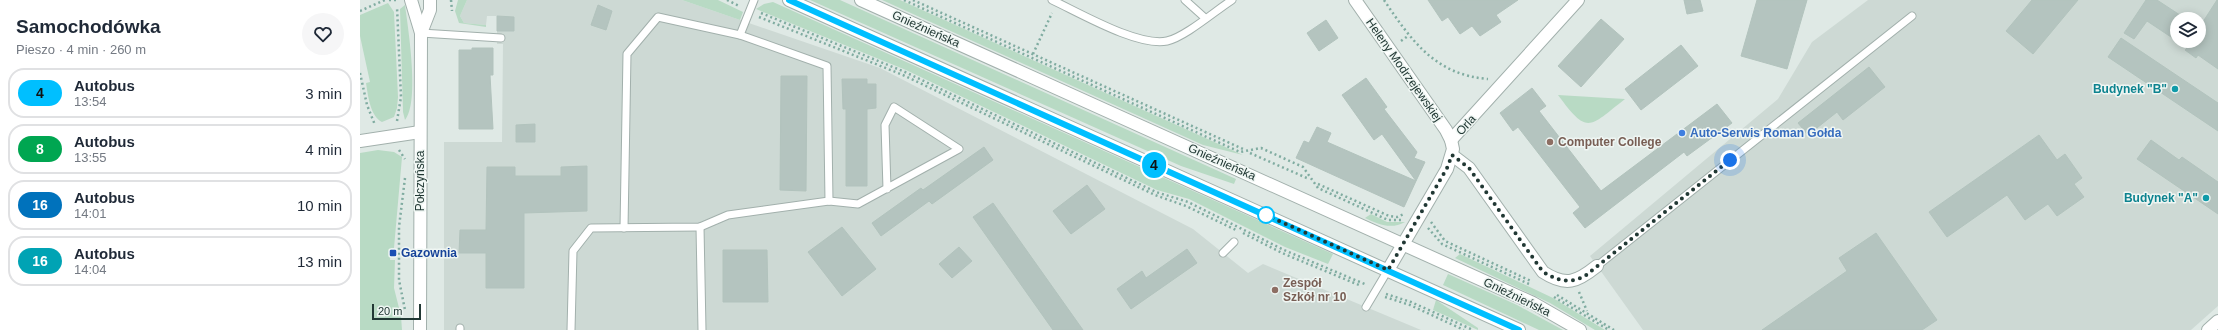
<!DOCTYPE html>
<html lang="pl">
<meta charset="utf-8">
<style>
:root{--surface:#fff;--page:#f6f6f7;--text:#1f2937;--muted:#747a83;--line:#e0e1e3}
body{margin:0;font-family:Arial,sans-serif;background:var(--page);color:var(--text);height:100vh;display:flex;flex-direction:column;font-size:15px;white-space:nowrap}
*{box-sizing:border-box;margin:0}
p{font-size:13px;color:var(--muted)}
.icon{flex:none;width:22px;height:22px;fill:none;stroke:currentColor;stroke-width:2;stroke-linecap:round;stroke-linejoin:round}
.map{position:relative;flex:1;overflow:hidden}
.sheet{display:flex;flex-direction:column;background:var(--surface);width:360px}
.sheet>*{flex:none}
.badge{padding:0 8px;border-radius:13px;font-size:14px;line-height:26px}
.buttons{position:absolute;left:1810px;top:12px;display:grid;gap:8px}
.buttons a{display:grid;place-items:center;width:36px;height:36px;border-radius:50%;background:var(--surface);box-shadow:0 2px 10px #0003;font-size:20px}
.scale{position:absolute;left:12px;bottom:10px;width:49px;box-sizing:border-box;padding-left:4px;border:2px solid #213834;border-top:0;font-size:11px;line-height:14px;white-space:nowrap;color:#213834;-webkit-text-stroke:3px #eff6f3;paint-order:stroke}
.you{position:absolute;width:20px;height:20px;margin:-10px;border:3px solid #fff;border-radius:50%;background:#1a73e8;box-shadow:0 0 0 6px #1a73e833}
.map>.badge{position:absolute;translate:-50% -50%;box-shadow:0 0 0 2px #fff}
.round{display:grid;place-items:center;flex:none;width:42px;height:42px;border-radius:21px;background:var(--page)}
.overview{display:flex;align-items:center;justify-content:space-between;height:68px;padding:0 16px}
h1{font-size:19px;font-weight:600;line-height:30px}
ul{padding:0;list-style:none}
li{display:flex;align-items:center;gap:12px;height:50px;margin:0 8px 6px;padding:0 8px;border:2px solid var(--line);border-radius:16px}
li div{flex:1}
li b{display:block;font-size:15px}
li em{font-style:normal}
li .badge{min-width:44px;font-weight:700;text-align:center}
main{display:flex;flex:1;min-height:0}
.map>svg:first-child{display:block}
.built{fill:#cdd9d4;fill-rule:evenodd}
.green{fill:#b8dac4}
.building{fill:#b4c4bf;stroke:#b2c3bd}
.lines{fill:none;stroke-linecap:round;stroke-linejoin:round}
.service-casing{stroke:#a2b0ac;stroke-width:9}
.minor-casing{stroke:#a2b0ac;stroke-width:14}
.tertiary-casing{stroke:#a2b0ac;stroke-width:14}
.path{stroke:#80aca1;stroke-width:2.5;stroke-dasharray:2 3;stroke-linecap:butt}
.service{stroke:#fff;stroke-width:7}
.minor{stroke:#fff;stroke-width:12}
.tertiary{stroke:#fff;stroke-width:12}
.line-casing{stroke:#fff;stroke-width:9}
.line{stroke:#00bfff;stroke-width:6}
.walk{stroke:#213834;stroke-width:4;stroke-dasharray:0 7.2}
.culture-dot{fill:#0f9aa8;stroke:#eff6f3;stroke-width:1.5}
.shop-dot{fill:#3f7fe0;stroke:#eff6f3;stroke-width:1.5}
.education-dot{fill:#8d6e63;stroke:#eff6f3;stroke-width:1.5}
.stop-dot{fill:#fff;stroke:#00bfff;stroke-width:2}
.transit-dot{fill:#1a4fb4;stroke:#eff6f3;stroke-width:1.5}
.labels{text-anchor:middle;stroke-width:3;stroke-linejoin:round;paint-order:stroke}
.street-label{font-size:12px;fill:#213834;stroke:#eff6f3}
.culture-label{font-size:12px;font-weight:bold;fill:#0d838f;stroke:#eff6f3;text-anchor:end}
.shop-label{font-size:12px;font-weight:bold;fill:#366cbe;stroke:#eff6f3;text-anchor:start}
.education-label{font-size:12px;font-weight:bold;fill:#785e54;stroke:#eff6f3;text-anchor:start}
.transit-label{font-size:12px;font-weight:bold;fill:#164399;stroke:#eff6f3;text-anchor:start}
</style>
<main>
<section class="sheet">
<div class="overview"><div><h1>Samochodówka</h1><p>Pieszo · 4 min · 260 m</p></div><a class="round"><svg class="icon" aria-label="heart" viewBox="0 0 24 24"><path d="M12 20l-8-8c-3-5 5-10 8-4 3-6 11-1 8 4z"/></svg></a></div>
<ul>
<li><span class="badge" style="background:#00bfff;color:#111">4</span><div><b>Autobus</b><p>13:54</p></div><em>3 min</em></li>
<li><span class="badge" style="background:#00a651;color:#fff">8</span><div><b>Autobus</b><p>13:55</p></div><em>4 min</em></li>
<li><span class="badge" style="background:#0072bc;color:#fff">16</span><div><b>Autobus</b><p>14:01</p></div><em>10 min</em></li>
<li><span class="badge" style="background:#00a3b4;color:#fff">16</span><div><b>Autobus</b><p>14:04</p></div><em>13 min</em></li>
</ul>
</section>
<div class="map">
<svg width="1858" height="330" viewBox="0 0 1858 330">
<rect width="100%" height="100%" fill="#dfe9e5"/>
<!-- built -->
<g class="built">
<polygon points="107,0 322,0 520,68 833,229 888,273 903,264 1061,330 84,330 84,142 142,142 143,44 137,44 137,16 127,16 126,25 104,23 100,16"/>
<path d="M1508 0H1858V306L1831 330H1283L1230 256 1418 99 1452 42ZM1817 19H1839V41H1817Z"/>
</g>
<!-- green -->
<g class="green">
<polygon points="98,0 107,0 100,16 104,23 126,25 126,27 99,23 95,11"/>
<polygon points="322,0 358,0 383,12 380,20"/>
<polygon points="450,0 480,0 876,179 874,184 821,166"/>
<polygon points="522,0 540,0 883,155 843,145"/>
<polygon points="413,2 973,254 968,264 925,247 829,199 797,190 546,70 396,9 404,4"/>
<path d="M28 3 34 12 38 97 37 108 34 117 22 122C10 116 8 95 6 83L10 82 0 36V15Z"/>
<path d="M45 5C48 28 60 102 45 120L43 112 40 9Z"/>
<path d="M1198 95 1265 99C1229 127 1228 136 1198 95Z"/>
<polygon points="18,150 34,152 42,157 34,248 31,248 30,260 35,260 34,288 41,316 42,330 0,330 0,153"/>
<path d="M1011 214 1027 222H1045C1031 230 1018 224 1005 218Z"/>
<polygon points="1100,254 1193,298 1245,330 1235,330 1190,303 1095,258"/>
<polygon points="1088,274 1157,305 1203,330 1179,330 1083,285"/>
<polygon points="1076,300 1118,328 1118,330 1073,310"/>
</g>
<!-- building -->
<g class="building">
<polygon points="1068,0 1158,0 1136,15 1141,22 1120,36 1112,26 1100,34 1088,17 1082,21"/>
<polygon points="1324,0 1340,0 1343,11 1327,14"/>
<polygon points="1397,0 1447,0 1427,69 1381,56"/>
<polygon points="1672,0 1718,0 1673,54 1646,31"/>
<polygon points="1786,0 1797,0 1826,19 1817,19 1817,41 1787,21 1774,39 1764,33"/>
<polygon points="1857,0 1858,0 1858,69 1838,55 1836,58 1825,50 1827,48 1817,41 1839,41 1839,28"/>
<polygon points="238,5 252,11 246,30 231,25"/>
<polygon points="137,16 154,17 154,31 137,31"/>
<polygon points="1241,19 1264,39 1221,87 1198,66"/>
<polygon points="966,20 978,38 959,51 947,33"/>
<polygon points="1761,38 1858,103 1858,131 1748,57"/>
<polygon points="1321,45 1338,66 1281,110 1265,89"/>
<polygon points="112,48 133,48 133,75 130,75 133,129 99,129 99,50 112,50"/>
<polygon points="1509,67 1525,87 1483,120 1477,112 1448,135 1438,123"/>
<polygon points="421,76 447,76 446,191 420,190"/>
<polygon points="1006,78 1027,107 1024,109 1057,152 1054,158 1065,162 1056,181 1022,134 1014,140 982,95"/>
<polygon points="482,79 507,79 507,84 516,84 516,108 507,109 507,186 486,186 486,109 483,109"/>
<polygon points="1172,88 1186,106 1179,111 1241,191 1357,104 1372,123 1327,156 1324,152 1225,228 1213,213 1220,207 1158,127 1153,131 1140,113"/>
<polygon points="175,124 175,142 156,142 156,125"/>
<polygon points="957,127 971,133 967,142 1056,181 1044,207 936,158 944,141 949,143"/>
<polygon points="1679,135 1697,160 1705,154 1722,178 1714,184 1724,197 1697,216 1688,204 1665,220 1647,195 1587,237 1569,212"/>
<polygon points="1791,140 1819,160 1822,157 1858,182 1858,214 1777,159"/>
<polygon points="624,147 633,160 572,204 569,201 521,236 512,223 561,188 563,190"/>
<polygon points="227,166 227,211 164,213 164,288 126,288 126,253 99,253 100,230 126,230 127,167 155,167 155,176 201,176 201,167"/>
<polygon points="727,185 745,209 711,234 693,211"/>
<polygon points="633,203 723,330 693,330 613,217"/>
<polygon points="482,227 516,269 482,296 448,252"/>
<polygon points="1516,233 1577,320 1562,330 1402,330 1487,271 1479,258"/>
<polygon points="599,247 612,261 592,278 579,264"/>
<polygon points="827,249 837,263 771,309 757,289 782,271 786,278"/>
<polygon points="363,250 407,250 408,302 363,302"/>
</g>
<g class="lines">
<defs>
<g id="service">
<path d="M692 0C720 13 778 47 807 41 825 37 855 11 872 0"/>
<polyline points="825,0 845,18"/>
<polyline points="61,33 141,38"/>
<polyline points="380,35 467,66 469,201"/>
<polyline points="340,227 342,330"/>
<polyline points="264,228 267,54 298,17 380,35 394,0"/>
<polyline points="863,253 874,242"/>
<polyline points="1237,266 1552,16"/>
<polyline points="1006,307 1028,270"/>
<polyline points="100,330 100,328"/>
<polyline points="211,330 213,251 231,228 340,227 368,215 469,201 498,204 599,149 534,107 525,125 527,189"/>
</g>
<g id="minor">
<polyline points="995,0 1086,130 1091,140 1093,149 1087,169 1028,270"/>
<polyline points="1091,140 1218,0"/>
<polyline points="0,141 60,132"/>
<path d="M1092 155 1109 168 1183 272C1206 287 1217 282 1237 266"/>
<polyline points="1848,330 1858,321"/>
</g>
<g id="tertiary">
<polyline points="51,0 61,33 60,330"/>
<polyline points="429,0 1159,330"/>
<polyline points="501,0 1173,303 1220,330"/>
<polyline points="61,33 70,10 70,0"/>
</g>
</defs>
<!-- service casing -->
<use href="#service" class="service-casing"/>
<!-- minor casing -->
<use href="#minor" class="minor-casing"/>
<!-- tertiary casing -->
<use href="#tertiary" class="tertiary-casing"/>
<!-- path -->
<g class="path">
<polyline points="29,0 39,0"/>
<polyline points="91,0 92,11"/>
<polyline points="367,0 379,6"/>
<polyline points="544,0 880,152 901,148 943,167 958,188 1028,220 1041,220"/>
<polyline points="553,0 883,149"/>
<path d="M1024 0C1051 40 1075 75 1128 79"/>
<polyline points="0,11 25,0"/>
<polyline points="401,13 545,72 796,192 828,202 924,250 1007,285"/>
<polyline points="399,17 543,75 795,195 826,206 876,230"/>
<polyline points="1041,41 1048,36"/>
<polyline points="673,54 692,13"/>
<polyline points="0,73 7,105 15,125"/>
<polyline points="37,121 41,97 37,7"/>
<polyline points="39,150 45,159"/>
<polyline points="890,153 949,179"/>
<polyline points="45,178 39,227 39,280 45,310"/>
<polyline points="958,184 1029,216 1037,217 1044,214"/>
<polyline points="1071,222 1085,241 1171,281"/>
<polyline points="1068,228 1082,244 1169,284"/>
<polyline points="883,233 922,253 999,285"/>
<polyline points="1219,292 1227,311"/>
<polyline points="1026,294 1051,302 1113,330"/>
<polyline points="1197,295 1254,330"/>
<polyline points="1025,297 1050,305 1104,330"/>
<polyline points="1194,297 1249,330"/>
</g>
<!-- service -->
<use href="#service" class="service"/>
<!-- minor -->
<use href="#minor" class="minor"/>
<!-- tertiary -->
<use href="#tertiary" class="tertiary"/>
</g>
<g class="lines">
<defs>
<polyline id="line" points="429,0 1159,330"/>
</defs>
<!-- line casing -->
<use href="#line" class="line-casing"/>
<!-- line -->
<use href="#line" class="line"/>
<!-- walk -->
<path class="walk" d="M906 215 1028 270 1087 168 1092 155 1109 168 1183 272C1198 281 1209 284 1225 276L1370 160"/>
</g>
<!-- markers -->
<g class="culture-dot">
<circle cx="1815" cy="89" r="4"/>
<circle cx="1846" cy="198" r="4"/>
</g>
<circle class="shop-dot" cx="1322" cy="133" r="4"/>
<g class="education-dot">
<circle cx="1190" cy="142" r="4"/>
<circle cx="915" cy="290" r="4"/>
</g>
<circle class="stop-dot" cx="906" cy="215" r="8"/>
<rect class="transit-dot" x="29" y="249" width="8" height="8" rx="2"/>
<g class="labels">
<!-- street labels -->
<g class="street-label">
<text transform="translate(566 29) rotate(24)" y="4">Gnieźnieńska</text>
<text transform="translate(1044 70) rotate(55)" y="4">Heleny Modrzejewskiej</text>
<text transform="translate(1106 125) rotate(-47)" y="4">Orla</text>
<text transform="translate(862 162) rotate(24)" y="4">Gnieźnieńska</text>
<text transform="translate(60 181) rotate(-90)" y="4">Połczyńska</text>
<text transform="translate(1157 297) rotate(26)" y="4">Gnieźnieńska</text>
</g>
<!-- culture labels -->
<g class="culture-label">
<text x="1807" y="93">Budynek "B"</text>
<text x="1838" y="202">Budynek "A"</text>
</g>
<!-- shop labels -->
<g class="shop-label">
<text x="1330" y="137">Auto-Serwis Roman Gołda</text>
</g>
<!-- education labels -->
<g class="education-label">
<text x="1198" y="146">Computer College</text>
<text x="923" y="287">Zespół<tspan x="923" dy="14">Szkół nr 10</tspan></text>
</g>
<!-- transit labels -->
<g class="transit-label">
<text x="41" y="257">Gazownia</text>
</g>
</g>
</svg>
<div class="buttons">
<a><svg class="icon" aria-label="layers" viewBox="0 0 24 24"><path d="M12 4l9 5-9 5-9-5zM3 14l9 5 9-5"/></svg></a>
</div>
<div class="scale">20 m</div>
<div class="you" style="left:1370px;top:160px"></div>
<b class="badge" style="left:794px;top:165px;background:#00bfff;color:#111">4</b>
</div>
</main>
